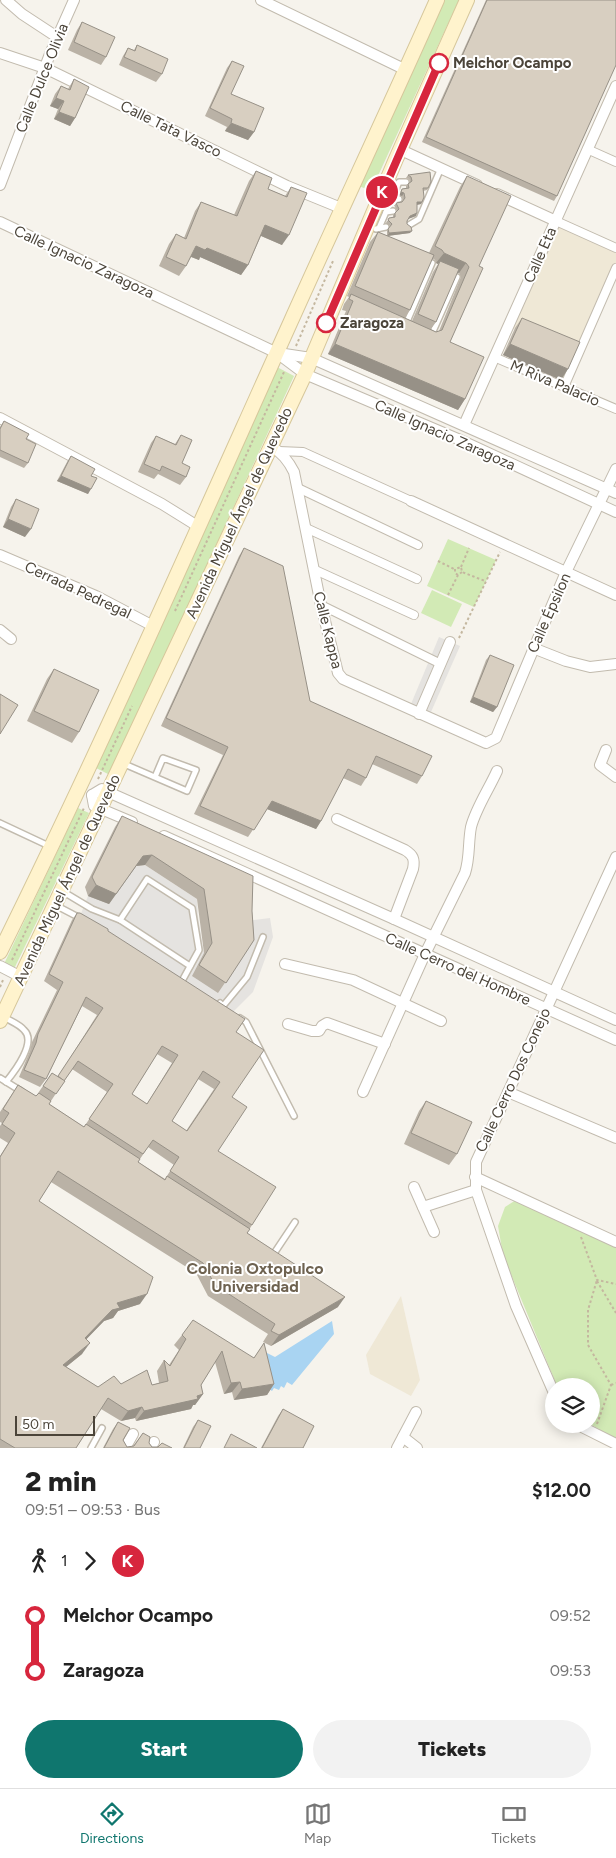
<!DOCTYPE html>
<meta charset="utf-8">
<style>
:root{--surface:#fff;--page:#f2f2f2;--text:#222;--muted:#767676;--line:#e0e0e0;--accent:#0f766e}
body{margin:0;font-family:Figtree,sans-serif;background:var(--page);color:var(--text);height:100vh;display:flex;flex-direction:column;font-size:19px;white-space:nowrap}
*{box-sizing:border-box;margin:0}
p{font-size:16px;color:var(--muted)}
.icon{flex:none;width:28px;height:28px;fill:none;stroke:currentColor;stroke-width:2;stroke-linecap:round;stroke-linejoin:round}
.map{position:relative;height:1448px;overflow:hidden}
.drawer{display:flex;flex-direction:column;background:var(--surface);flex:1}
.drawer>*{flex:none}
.badge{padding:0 10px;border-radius:16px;font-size:18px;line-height:32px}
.fabs{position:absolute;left:545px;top:1378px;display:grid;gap:10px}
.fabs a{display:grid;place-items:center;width:55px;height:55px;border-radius:50%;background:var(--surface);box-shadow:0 2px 12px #0003;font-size:25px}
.scale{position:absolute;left:15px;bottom:12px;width:80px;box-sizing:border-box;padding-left:5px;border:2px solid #4b4439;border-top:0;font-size:14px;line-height:18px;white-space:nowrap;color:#4b4439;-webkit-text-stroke:4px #fff;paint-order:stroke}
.map>.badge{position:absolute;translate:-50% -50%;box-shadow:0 0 0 2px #fff}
.legs{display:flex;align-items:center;gap:8px;height:55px;padding:0 25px;font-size:16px}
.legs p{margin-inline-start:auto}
.overview{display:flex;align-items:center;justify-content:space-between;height:85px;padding:0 25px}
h1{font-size:28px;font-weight:800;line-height:38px}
.cta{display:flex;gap:10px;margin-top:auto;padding:10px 25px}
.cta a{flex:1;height:58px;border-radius:30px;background:var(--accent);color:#fff;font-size:20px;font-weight:800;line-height:58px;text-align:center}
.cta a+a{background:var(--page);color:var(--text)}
ul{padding:0 25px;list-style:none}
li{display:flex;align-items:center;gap:18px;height:55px;font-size:19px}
li i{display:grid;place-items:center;width:8px;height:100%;margin:0 6px;background:currentColor}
li i::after{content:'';width:12px;height:12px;margin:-6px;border:4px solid;border-radius:50%;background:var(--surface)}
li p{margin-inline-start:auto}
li:first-child i{background:linear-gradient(#0000 50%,currentColor 0)}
li:last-child i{background:linear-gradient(currentColor 50%,#0000 0)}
.tab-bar{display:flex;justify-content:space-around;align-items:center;height:70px;border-top:1px solid var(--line);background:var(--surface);font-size:14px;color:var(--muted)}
.tab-bar a{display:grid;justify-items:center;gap:2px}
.tab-bar .active{color:var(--accent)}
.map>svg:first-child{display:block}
.education{fill:#efe8d6}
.green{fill:#d2eab5}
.parking{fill:#e5e3e0}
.water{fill:#a9d4f2}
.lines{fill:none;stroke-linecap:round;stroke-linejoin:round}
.service-casing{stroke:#c2bbae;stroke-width:8}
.pedestrian-casing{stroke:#c2bbae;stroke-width:10}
.minor-casing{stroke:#c2bbae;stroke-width:12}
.secondary-casing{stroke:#d6c79b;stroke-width:16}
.path{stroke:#c4b79f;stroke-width:2;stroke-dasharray:2.5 2.5;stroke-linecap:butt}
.service{stroke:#fff;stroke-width:5}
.pedestrian{stroke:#fff;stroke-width:8}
.minor{stroke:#fff;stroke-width:10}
.secondary{stroke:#fff3cd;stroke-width:14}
.wall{fill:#bab2a6;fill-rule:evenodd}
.shaded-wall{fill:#979187}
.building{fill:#d8cfc1;stroke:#979187;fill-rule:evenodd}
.line-1-casing{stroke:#fff;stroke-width:11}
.line-1{stroke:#d7263d;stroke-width:8}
.stop-1-dot{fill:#fff;stroke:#d7263d;stroke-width:2.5}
.labels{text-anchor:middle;stroke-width:4;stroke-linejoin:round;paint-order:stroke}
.stop-label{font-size:15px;font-weight:bold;fill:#4b4439;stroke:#fff;text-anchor:start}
.street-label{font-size:15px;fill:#4b4439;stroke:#fff}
.neighbourhood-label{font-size:16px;font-weight:bold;fill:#6e6250;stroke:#fff}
</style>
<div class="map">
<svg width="616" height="1448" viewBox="0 0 616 1448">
<rect width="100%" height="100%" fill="#f6f3ec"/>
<!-- education -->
<g class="education">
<polygon points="556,221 616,248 616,268 578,355 508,326"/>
<polygon points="401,1296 420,1380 411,1396 370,1374 366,1355"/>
</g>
<!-- green -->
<g class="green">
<polygon points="443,0 459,0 371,191 359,186"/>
<polygon points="277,367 294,376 110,775 96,768"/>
<polygon points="448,539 496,560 474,607 427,586"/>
<polygon points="432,590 462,604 451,627 421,613"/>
<polygon points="78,808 89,813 14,969 4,964"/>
<polygon points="516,1200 616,1247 616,1439 590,1424 591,1424 591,1386 557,1386 503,1255 498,1226 505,1207"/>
</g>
<!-- parking -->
<g class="parking">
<polygon points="439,637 460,646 431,712 411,704"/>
<polygon points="145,865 197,899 198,917 204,953 245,921 270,918 273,937 253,992 228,1017 80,916 88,896 114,896 136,866"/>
</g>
<!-- water -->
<polygon class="water" points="332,1321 334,1334 292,1385 287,1382 284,1388 281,1386 279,1390 274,1388 272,1391 268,1388 260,1364 267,1353 275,1357"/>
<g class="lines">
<defs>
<g id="service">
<polyline points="391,200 399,199"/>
<polyline points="386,212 399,182 406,182"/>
<polyline points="409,225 419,219 441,168"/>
<polyline points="379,228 386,212 393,211"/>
<polyline points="376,229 386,227"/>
<polyline points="406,324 432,263 425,260"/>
<polyline points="431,336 457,277 450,274"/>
<polyline points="122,763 187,791 196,770 163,758 155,777"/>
<polyline points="0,823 49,846"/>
<polyline points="62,891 92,909 120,920 190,966"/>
<polyline points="57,906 80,918"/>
<polyline points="120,920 147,879 192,908 199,950 182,981"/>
<polyline points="220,1003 223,1006 247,977 263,937"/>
<path d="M4 1017C10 1021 19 1024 24 1030 37 1042 15 1071 6 1082"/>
<polyline points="240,1018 246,1022 294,1116"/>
<polyline points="0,1078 21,1091"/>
<polyline points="273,1255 295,1222"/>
<polyline points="91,1448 102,1428"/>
</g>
<g id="pedestrian">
<polyline points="587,149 616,162"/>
<polyline points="556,221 616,248"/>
<polyline points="494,357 616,409"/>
<polyline points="564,387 616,268"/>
<polyline points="279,451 303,452 411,501"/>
<polyline points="298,488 418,545"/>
<polyline points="306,528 417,579"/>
<polyline points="313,569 414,615"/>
<polyline points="321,605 441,664"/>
</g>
<g id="minor">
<polyline points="6,0 22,14 57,37"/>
<polyline points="261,0 406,70"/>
<polyline points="0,53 45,68 287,186 341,208"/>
<polyline points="401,150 477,185"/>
<polyline points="0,185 50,54 74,0"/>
<polyline points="497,194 556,221"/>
<polyline points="0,222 277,353 305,374 458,439 616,512"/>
<polyline points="278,353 311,358 616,493"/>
<polyline points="0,418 162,504 199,527"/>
<polyline points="464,425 616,86"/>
<path d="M271 446C282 453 288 460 294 472L321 605 338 673 343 679 486 743 496 738 566 572 616 469"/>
<polyline points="411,501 616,595"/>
<polyline points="0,555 96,596 155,627"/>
<polyline points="0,630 11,639"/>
<polyline points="533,648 566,661 590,667 616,664"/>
<polyline points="419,714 450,642"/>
<polyline points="606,750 600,765 616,777"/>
<polyline points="92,795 94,806 132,822"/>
<polyline points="92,795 102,789 108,792 394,919 616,1020"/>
<path d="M337 819 405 850C413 855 415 859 413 869L394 919"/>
<polyline points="164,836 616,1040"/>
<polyline points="285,964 353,980 441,1021"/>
<polyline points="0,966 21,977"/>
<polyline points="288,1024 312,1031 319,1031 322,1026 327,1023 385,1044"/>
<path d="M363 1092 425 954 465 873C470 858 468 843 471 827 476 808 489 789 497 771"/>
<polyline points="508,1092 616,1138"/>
<polyline points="475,1177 616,1242"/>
<polyline points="414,1187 434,1232"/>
<polyline points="423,1207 476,1190"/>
<polyline points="554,1393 516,1306 476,1190 476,1162 616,857"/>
<polyline points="579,1424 584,1428 616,1444"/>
<polyline points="403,1437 417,1448"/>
<polyline points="125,1448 133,1434"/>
<polyline points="150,1448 154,1442"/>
<polyline points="397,1448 416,1412"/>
</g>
<g id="secondary">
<path d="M0 952C103 744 196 532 291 321 339 214 389 108 437 0"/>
<polyline points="0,1021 305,374 396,159 467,0"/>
</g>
</defs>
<!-- service casing -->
<use href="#service" class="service-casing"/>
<!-- pedestrian casing -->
<use href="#pedestrian" class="pedestrian-casing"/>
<!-- minor casing -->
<use href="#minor" class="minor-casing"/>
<!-- secondary casing -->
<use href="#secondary" class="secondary-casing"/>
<!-- path -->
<g class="path">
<polyline points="296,346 333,261"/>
<polyline points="438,561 454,569"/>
<polyline points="461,567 469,548"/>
<polyline points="462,572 458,575 455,573 455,569 461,567 462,572 485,581"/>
<polyline points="448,595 458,575"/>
<polyline points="175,611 284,372"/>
<polyline points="459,638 500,552"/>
<polyline points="98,779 132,706"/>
<polyline points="12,960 84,808"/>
<polyline points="0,987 3,980"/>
<polyline points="581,1237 597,1280 616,1284"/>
<polyline points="597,1281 616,1313"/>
<polyline points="611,1385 616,1383"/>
<polyline points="597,1424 611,1385 588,1345 588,1310 597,1280"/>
</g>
<!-- service -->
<use href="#service" class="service"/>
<!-- pedestrian -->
<use href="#pedestrian" class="pedestrian"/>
<!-- minor -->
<use href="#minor" class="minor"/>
<!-- secondary -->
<use href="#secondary" class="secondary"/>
</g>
<!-- wall -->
<g class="wall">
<polygon points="486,0 616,0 557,196 554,201 422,142"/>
<polygon points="82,22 106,57 101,65 68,50 77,30"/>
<polygon points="137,45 162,74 156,82 119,65 123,56 128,48 134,50"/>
<polygon points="232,61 231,94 254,132 248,140 225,131 227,127 205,116 227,68"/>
<polygon points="74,79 75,118 70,126 54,119 58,109 50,106 55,94 61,86 68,89"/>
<polygon points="256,171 268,189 285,196 291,187 282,245 261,236 248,265 241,275 200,257 199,260 191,257 186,266 179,276 159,266 169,244 176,234 184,238 195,211 201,202 234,215 249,181"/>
<path d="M408 175 428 188 427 190 423 191 422 202 421 204 417 205 416 216 408 219 407 221V224L410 233 387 236 429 253 460 187 467 176 479 266 450 342 465 399 458 410 328 354 346 311 342 310 344 304 349 297 347 296 370 242 378 232 387 236V231L390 226 386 223 387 221 393 218V215L397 211 394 205 396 203 402 202 403 200 402 196 399 195 402 189 406 188V186L410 182 409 179 406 178ZM432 258 435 260 436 263 438 264 433 272 412 321 405 318 410 310ZM457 272 459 273 461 277 439 331 436 332 431 329 436 322Z"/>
<polygon points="522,318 561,380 503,355 515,328"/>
<polygon points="4,421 26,439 28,463 24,468 0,457 0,427"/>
<polygon points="181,435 182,463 186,477 180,485 158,474 154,479 138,472 151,443 156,436 175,444"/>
<polygon points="71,456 91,476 88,494 57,481 67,462"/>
<polygon points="16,499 25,537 3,527 11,507"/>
<polygon points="244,548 310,701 422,776 417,784 372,764 366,778 361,786 343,778 321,821 316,829 267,809 248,837 194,814 223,755 161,726 239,556"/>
<polygon points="490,655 497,707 493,712 470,702 486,660"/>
<polygon points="54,669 79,732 72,743 27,721 47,679"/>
<polygon points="122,816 252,911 254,940 218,993 192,976 204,953 197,899 145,865 136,866 109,904 88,896 85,887 115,827"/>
<path d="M77 913 108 931 236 1032 232 1097 218 1151 252 1225 247 1233 338 1307 271 1346 263 1342 268 1334 208 1296 196 1273 51 1182 39 1201 140 1304 118 1311 113 1318 104 1321 86 1339 82 1354 66 1367 98 1387 121 1384 152 1385 159 1383 157 1371 164 1360 169 1365 179 1350 174 1345 182 1335 254 1358 264 1343 274 1384 267 1395 234 1400 232 1392 224 1394 215 1362 201 1385 203 1394 195 1405H193L191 1409 136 1421 135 1418 121 1421 101 1409 76 1448H0V1156L8 1143 0 1138V1126L2 1123 0 1122V1112L18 1085 36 1096 52 1073 58 1077 97 1015 82 1006 46 1079 40 1087 19 1077 30 1051 32 1042 57 990 44 981 72 920ZM157 1054 172 1063 147 1104 132 1094ZM72 1069 107 1092 84 1127 49 1104ZM198 1079 214 1089 186 1131 172 1121ZM148 1147 174 1165 165 1179 138 1162Z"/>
<polygon points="426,1101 457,1154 449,1165 404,1144 419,1111"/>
<polygon points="283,1409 303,1448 261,1448 278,1416"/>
<polygon points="198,1420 200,1448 183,1448 193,1427"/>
<polygon points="118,1422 123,1440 127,1447 133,1446 143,1433 149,1443 152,1447 172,1448 103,1448 113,1429"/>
</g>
<!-- shaded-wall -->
<g class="shaded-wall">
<polygon points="56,98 64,101 58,109 50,106"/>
<polygon points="59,112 75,118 70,126 54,119"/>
<polygon points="231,123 254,132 248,140 225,131"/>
<polygon points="401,192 404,193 402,196 399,195"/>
<polygon points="417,202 422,202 421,204 415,205"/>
<polygon points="417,213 416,216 408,219 410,216"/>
<polygon points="265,225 289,235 282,245 259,235"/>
<polygon points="412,231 410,233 387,236 389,233"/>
<polygon points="196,246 207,248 248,265 241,275 200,257 199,260 189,256"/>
<polygon points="444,253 466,263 459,273 439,265 440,261 438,264 436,263"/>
<polygon points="335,344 465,399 458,410 328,354"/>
<polygon points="510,344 568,369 561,380 503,355"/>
<polygon points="61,476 91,489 88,494 57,481"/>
<polygon points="8,519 31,529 25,537 3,527"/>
<polygon points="473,697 497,707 493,712 470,702"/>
<polygon points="272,801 321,821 316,829 267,809"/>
<polygon points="152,855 145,865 136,866 109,904 88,896 96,885 143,856"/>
<polygon points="147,1294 140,1304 118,1311 113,1318 104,1321 78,1348 85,1338 117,1303"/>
<polygon points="345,1297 338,1307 271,1346 279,1335"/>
<polygon points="90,1343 82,1354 56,1375 63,1365"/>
<polygon points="240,1382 232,1392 224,1394 231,1383"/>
<polygon points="274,1384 267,1395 234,1400 242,1389"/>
<polygon points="203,1394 195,1405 193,1405 191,1409 136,1421 144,1411"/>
<polygon points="142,1407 135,1418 121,1421 128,1411"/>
</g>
<!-- building -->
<g class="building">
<polygon points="487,0 616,0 616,65 557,196 426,137"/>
<polygon points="82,22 115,37 106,57 74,42"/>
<polygon points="137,45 168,59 162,74 124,57 128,48 135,51"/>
<polygon points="232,61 244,66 231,94 264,108 254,132 231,123 232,119 210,108"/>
<polygon points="74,79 89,87 75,118 59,112 64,101 56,98 61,86 70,90"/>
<polygon points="256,171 272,178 268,189 287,197 291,187 307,193 289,235 265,225 248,265 207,248 205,250 196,246 186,266 166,257 176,234 186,239 201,202 237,216"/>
<polygon points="430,172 431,182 428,188 423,188 424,197 422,202 417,202 417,213 410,216 407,221 407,224 411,227 412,231 389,233 388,229 392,224 388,220 389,218 395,217 395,213 399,209 396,203 402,202 405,198 404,193 401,192 402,189 409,188 408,184 412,181 411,177 408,175"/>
<polygon points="467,176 511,196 479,266 483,268 450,342 484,357 465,399 335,344 353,301 349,299 351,294 436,332 442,330 469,267 466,263 444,253 442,250 435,246"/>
<polygon points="378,232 434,255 410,310 355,286"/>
<polygon points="440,261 459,269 436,322 418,314"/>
<polygon points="522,318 580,342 568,369 510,344"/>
<polygon points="4,421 29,434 26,439 36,444 28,463 0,450 0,429"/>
<polygon points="181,435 192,440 182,463 190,467 186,477 162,466 160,471 144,464 156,436 176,445"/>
<polygon points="71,456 95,469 91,476 97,478 91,489 61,476"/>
<polygon points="16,499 39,509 31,529 8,519"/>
<polygon points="244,548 283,566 310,701 432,756 422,776 376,756 366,778 348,769 321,821 272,801 254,830 200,806 228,747 166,718"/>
<polygon points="490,655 514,665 497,707 473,697"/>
<polygon points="54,669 99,690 79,732 34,711"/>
<polygon points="0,694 18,705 0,734"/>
<polygon points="122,816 253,876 252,911 254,940 226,983 199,965 212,943 204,889 152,855 143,856 116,894 96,885 92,877"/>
<path d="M77 913H80L108 929V931L245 1019 236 1032 264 1050 232 1097 247 1107 218 1151 276 1187 252 1225 170 1171 179 1157 153 1140 143 1154 89 1119 113 1084 78 1061 64 1081 58 1076 103 1008 86 997 46 1079 24 1070 36 1043 38 1034 63 982 49 974ZM162 1046 178 1055 147 1104 132 1094ZM203 1071 220 1082 187 1131 172 1121Z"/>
<polygon points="52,1073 65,1081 56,1094 43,1086"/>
<polygon points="18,1085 36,1096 39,1093 51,1101 49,1104 84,1127 86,1124 140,1159 138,1162 165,1180 167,1176 250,1229 247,1233 345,1297 279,1335 271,1331 275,1324 215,1285 203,1263 58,1171 39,1201 153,1277 147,1294 117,1303 120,1308 112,1310 85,1338 90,1343 63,1365 98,1387 114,1376 121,1384 147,1370 152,1385 168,1381 164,1360 170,1366 186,1339 182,1335 193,1320 254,1358 264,1343 274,1384 242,1389 240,1382 231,1383 222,1351 201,1385 203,1394 197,1396 198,1399 144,1411 142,1407 128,1411 108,1398 76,1448 15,1448 0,1439 0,1157 15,1133 2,1124 9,1113 3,1109"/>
<polygon points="426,1101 472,1122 457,1154 411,1133"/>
<polygon points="283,1409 314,1426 303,1448 262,1448"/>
<polygon points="198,1420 211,1426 200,1448 184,1448"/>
<polygon points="118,1422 130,1428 123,1440 127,1447 134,1446 143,1433 150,1437 149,1443 152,1447 158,1447 162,1443 172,1448 104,1448"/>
<polygon points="231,1434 257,1448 224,1448"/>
</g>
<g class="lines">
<defs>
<polyline id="line-1" points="326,323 439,63"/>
</defs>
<!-- line-1 casing -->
<use href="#line-1" class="line-1-casing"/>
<!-- line-1 -->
<use href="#line-1" class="line-1"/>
</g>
<!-- markers -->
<g class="stop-1-dot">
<circle cx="439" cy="63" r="9"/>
<circle cx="326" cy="323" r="9"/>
</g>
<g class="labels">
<!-- stop labels -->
<g class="stop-label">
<text x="453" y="68">Melchor Ocampo</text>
<text x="340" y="328">Zaragoza</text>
</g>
<!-- street labels -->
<g class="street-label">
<text transform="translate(42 78) rotate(-68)" y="5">Calle Dulce Olivia</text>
<text transform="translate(171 129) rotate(26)" y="5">Calle Tata Vasco</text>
<text transform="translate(540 255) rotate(-66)" y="5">Calle Eta</text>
<text transform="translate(84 262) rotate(25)" y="5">Calle Ignacio Zaragoza</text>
<text transform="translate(555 383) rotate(23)" y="5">M Riva Palacio</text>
<text transform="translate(445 435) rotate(24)" y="5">Calle Ignacio Zaragoza</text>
<text transform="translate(239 513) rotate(-65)" y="5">Avenida Miguel Ángel de Quevedo</text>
<text transform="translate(78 590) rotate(25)" y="5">Cerrada Pedregal</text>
<text transform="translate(549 613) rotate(-66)" y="5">Calle Épsilon</text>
<text transform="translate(328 630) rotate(76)" y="5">Calle Kappa</text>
<text transform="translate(67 880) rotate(-65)" y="5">Avenida Miguel Ángel de Quevedo</text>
<text transform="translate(458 969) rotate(24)" y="5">Calle Cerro del Hombre</text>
<text transform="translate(513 1080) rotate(-65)" y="5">Calle Cerro Dos Conejo</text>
</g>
<!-- neighbourhood labels -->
<g class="neighbourhood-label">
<text x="255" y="1274">Colonia Oxtopulco<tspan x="255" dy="18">Universidad</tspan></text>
</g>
</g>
</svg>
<div class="fabs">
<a><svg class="icon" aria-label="layers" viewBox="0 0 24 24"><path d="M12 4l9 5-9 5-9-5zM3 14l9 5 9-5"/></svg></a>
</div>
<div class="scale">50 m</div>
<b class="badge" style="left:382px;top:192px;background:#d7263d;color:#fff">K</b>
</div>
<section class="drawer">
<div class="overview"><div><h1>2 min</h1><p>09:51 – 09:53 · Bus</p></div><b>$12.00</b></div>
<div class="legs"><svg class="icon" aria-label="walk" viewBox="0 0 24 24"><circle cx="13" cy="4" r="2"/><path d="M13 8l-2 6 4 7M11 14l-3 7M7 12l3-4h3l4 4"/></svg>1<svg class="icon" aria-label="forward" viewBox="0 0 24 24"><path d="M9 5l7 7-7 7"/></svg><b class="badge" style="background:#d7263d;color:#fff">K</b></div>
<ul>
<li><i style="color:#d7263d"></i><b>Melchor Ocampo</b><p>09:52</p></li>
<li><i style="color:#d7263d"></i><b>Zaragoza</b><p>09:53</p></li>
</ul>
<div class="cta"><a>Start</a><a>Tickets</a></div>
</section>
<nav class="tab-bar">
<a class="active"><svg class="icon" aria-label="directions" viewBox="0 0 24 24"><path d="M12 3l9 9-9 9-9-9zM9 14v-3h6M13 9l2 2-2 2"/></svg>Directions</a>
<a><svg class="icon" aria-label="map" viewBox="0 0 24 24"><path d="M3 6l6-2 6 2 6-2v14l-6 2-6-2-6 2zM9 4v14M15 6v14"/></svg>Map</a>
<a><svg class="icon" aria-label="tickets" viewBox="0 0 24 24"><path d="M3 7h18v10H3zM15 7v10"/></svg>Tickets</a>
</nav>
